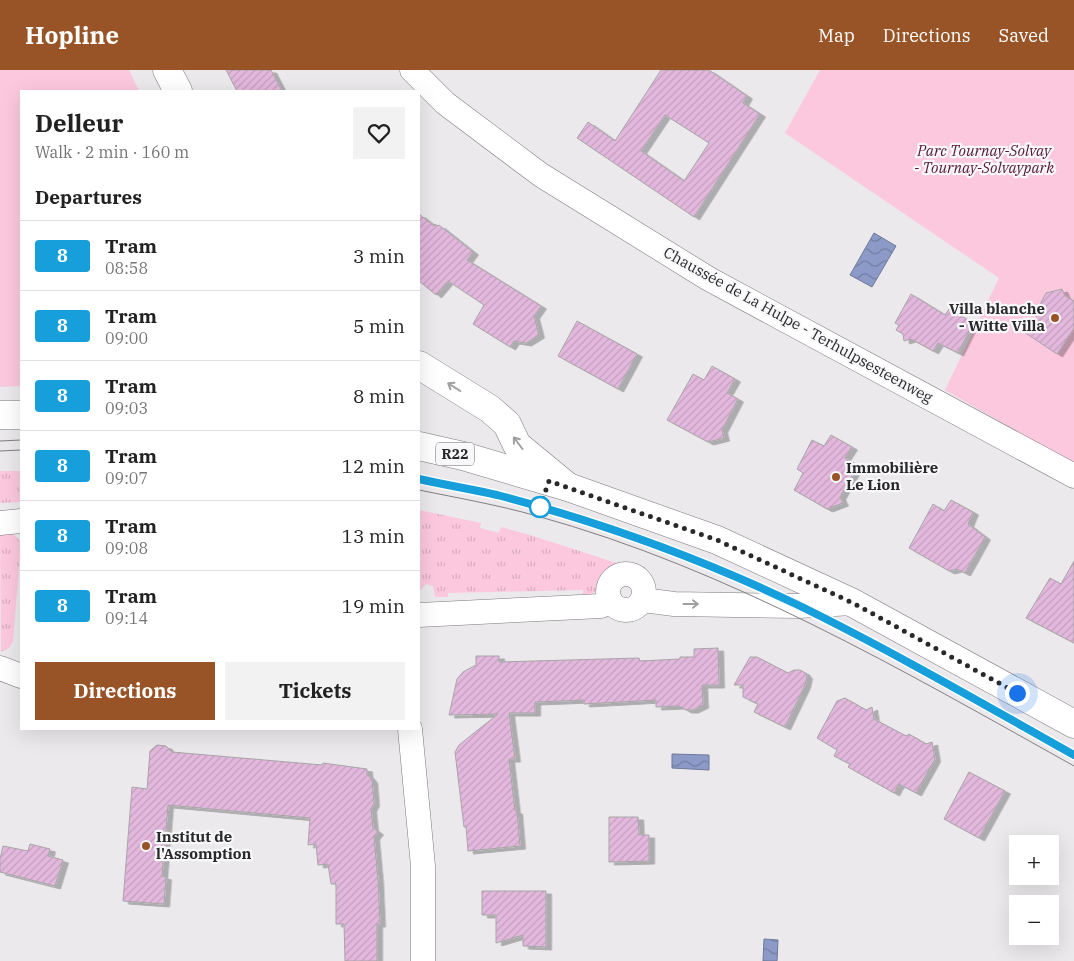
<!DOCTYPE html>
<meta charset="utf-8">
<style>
:root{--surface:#fff;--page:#f2f2f2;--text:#222;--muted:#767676;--line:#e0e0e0;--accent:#985427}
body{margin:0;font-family:"IBM Plex Serif",serif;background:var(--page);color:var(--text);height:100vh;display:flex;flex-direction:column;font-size:19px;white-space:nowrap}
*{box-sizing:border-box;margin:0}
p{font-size:16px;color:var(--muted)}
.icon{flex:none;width:28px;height:28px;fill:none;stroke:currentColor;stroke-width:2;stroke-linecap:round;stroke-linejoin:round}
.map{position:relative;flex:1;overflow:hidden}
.side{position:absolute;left:20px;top:20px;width:400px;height:640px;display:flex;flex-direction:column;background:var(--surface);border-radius:0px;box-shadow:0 5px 20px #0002}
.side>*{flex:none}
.badge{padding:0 10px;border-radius:4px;font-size:18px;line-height:32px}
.tools{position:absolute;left:1009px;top:765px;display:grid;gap:10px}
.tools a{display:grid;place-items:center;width:50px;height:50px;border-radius:0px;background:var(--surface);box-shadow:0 5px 20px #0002;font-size:25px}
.you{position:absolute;width:25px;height:25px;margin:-12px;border:4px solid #fff;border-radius:50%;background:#1a73e8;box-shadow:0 0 0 8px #1a73e833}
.map>.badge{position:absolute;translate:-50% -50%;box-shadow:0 0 0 2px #fff}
h2{padding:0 15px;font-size:19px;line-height:45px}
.round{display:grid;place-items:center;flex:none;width:52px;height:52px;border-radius:0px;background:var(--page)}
.head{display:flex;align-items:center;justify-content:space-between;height:85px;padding:0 15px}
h1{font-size:24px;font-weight:700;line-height:38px}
.cta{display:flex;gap:10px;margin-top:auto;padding:10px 15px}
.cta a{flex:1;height:58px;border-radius:0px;background:var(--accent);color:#fff;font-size:20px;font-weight:700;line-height:58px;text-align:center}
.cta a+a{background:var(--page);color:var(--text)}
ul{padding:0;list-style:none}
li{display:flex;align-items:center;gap:15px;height:70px;padding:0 15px;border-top:1px solid var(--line)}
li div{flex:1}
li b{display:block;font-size:19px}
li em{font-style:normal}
li .badge{min-width:55px;font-weight:700;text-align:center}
header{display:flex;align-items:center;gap:30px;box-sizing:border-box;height:70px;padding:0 25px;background:var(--accent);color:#fff}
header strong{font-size:24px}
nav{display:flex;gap:28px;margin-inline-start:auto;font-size:18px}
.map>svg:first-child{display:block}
.grass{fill:url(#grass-tufts)}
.park{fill:#fcc8de}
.water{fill:url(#water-waves);stroke:#6e7898}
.building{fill:url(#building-hatch);stroke:#a8a5a7;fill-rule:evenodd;filter:url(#shadow)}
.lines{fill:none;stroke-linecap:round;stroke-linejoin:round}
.street-casing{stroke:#7b797c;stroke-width:25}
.secondary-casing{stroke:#7b797c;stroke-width:29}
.primary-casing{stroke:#7b797c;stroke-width:29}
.street{stroke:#fff;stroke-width:24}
.secondary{stroke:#fff;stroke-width:28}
.primary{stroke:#fff;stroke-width:28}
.tram{stroke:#7f7e80;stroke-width:1}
.oneway{stroke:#9f9f9f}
.line-casing{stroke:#fff;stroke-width:11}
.line{stroke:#169fdb;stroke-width:8}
.walk{stroke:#29292a;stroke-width:5;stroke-dasharray:0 9}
.poi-dot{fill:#985427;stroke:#f8f7f9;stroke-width:2}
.stop-dot{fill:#fff;stroke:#169fdb;stroke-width:2.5}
.labels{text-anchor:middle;stroke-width:4.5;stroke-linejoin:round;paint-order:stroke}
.shield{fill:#f8f7f9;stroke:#676768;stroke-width:1}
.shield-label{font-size:14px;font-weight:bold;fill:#29292a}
.park-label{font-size:15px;font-style:italic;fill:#551738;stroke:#f8f7f9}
.poi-label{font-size:15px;font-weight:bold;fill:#29292a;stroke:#f8f7f9;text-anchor:start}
.street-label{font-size:15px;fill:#29292a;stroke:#f8f7f9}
</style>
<header>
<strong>Hopline</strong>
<nav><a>Map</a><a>Directions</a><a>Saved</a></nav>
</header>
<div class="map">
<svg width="1074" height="891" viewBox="0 0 1074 891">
<defs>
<pattern id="grass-tufts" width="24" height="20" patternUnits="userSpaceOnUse" patternTransform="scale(1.25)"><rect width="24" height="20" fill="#fcc8de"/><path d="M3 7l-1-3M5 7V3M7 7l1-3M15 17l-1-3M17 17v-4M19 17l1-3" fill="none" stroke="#d8acbf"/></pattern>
<pattern id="water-waves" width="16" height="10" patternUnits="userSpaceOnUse" patternTransform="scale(1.25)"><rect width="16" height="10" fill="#8b9ac7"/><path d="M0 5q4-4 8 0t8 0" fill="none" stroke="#727ea2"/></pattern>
<pattern id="building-hatch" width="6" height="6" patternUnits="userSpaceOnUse" patternTransform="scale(1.25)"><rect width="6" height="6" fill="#e3b8dd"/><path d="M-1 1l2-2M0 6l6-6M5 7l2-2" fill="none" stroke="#c39ebe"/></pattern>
<filter id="shadow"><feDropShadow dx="5.5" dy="3" stdDeviation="0" flood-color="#0004"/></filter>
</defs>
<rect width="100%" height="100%" fill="#ebe9ec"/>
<!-- grass -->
<g class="grass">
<polygon points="0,401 21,401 21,432 0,433"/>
<path d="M419 440 481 453 480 458 499 463 501 457 530 465 632 498C601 493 608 524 583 526V520L448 523V527H435L433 516 426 514 419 522Z"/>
<path d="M0 463C10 462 17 464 21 474L13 571 9 578 1 582Z"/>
</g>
<!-- park -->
<g class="park">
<polygon points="0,0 129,0 139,21 21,21 21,316 0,317"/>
<polygon points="820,0 1074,0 1074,394 945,320 999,208 785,63"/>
</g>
<!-- water -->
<g class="water">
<polygon points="874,163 896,176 872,217 850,205"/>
<polygon points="672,684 709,685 709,700 672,698"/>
<polygon points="764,869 778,870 777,891 763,891"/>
</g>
<!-- building -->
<g class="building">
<polygon points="226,0 271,0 282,21 237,21"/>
<path d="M661 0H709L747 26 743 33 760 44 694 147 577 68 588 52 615 71ZM665 45 709 73 684 111 641 81Z"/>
<polygon points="419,144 434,156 435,154 438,156 439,155 473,182 467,190 541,236 534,246 539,265 526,273 514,271 510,277 473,254 484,235 448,211 436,225 419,211"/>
<polygon points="1062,219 1065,226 1074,231 1074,258 1057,284 1024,262 1039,257 1035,244 1046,223"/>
<polygon points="911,224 945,245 949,239 973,253 958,283 938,273 933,281 911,269 904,271 903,264 896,260 899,255 895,253"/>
<polygon points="577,251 637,284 618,319 558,286"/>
<polygon points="712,296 735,309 727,323 738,329 722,360 724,368 708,372 667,350 693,304 704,310"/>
<polygon points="831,365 852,377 845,388 858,395 840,427 843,433 827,439 794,420 803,403 797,399 812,370 824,376"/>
<polygon points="951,430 973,442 968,454 985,467 965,503 957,499 949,501 909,478 933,434 944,441"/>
<polygon points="1074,491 1074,573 1026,548 1050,508 1061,514"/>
<polygon points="718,578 719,615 702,615 703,635 693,640 686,640 679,636 656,637 656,630 584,634 584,630 535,632 535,643 509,643 515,689 509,689 515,741 517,741 520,776 468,781 466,757 464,757 455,682 459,675 498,644 449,645 457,609 463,602 476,595 476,586 499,586 499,592 639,588 640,591 680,589 680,587 694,587 694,579"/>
<polygon points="750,587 757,587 788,603 794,600 800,600 804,602 807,606 805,615 785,657 754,642 758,634 743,627 743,615 734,615"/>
<polygon points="845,628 866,640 872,637 874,649 906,666 909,664 926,674 932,672 935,689 916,723 899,714 894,723 848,697 850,694 834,686 837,680 817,668 837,631"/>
<polygon points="157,675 166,676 172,682 322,695 323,693 367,699 367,704 372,710 374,733 371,739 373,758 378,762 374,767 378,810 380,854 377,854 377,891 345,891 344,854 336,854 336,814 331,814 328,794 318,795 316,774 308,775 310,748 168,735 162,806 166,807 164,834 123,831 132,717 147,719 150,681"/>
<polygon points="969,702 1005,721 979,768 944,749"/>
<polygon points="609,747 638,747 639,765 649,765 649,791 609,792"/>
<polygon points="30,774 50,779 48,786 63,790 55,816 0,802 0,789 3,776 28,781"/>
<polygon points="482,821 546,821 546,877 523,876 523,865 496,873 496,845 482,845"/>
</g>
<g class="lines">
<defs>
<g id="street">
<polyline points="412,0 445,33 541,105 709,209 1074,406"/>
<polyline points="0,453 21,451"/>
<circle cx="626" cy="522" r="18"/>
<polyline points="643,530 674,534 798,536 853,533"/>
<polyline points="419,545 601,536 610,531"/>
<polyline points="0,598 21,606"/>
<polyline points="410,659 423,796 423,891"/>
</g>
<g id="secondary">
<polyline points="167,0 178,21"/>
<polyline points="419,295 490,339 507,354 517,375 568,417"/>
</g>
<g id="primary">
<polyline points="0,345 21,345"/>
<polyline points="419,376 463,386 568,417 717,470 853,533 1074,654"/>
</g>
</defs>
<!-- street casing -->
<use href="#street" class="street-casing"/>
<!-- secondary casing -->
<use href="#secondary" class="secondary-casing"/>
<!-- primary casing -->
<use href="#primary" class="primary-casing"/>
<!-- street -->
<use href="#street" class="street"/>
<!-- secondary -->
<use href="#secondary" class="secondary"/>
<!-- primary -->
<use href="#primary" class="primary"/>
<!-- tram -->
<g class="tram">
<polyline points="0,371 21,370"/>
<polyline points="0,381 21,380"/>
<path d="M419 409C445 415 471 419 497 425 600 452 702 489 798 536 892 581 983 634 1074 685"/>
<path d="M419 420C458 428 498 435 537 446 729 499 902 600 1074 696"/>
</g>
</g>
<!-- one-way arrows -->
<defs><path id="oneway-shaft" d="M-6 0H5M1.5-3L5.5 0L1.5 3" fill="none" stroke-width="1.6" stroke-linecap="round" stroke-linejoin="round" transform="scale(1.25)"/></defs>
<g class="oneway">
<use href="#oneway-shaft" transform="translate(454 317) rotate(-148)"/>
<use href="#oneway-shaft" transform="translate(518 373) rotate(-127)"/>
<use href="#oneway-shaft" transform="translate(691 534)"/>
</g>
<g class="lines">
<defs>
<path id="line" d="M419 409C445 415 471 419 497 425 600 452 702 489 798 535 892 581 983 634 1074 685"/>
</defs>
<!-- line casing -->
<use href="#line" class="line-casing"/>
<!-- line -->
<use href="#line" class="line"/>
<!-- walk -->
<polyline class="walk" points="540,437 549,411 717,470 853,533 1017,623"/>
</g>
<!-- markers -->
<g class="poi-dot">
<circle cx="1055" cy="248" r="5"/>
<circle cx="836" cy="407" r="5"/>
<circle cx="146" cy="776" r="5"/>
</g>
<circle class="stop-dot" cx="540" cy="437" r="10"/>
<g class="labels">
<!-- shield labels -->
<rect class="shield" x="436" y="372.5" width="38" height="23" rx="4"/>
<g class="shield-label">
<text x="455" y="389">R22</text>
</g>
<!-- park labels -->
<g class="park-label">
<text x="984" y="86">Parc Tournay-Solvay<tspan x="984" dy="17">- Tournay-Solvaypark</tspan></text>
</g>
<!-- poi labels -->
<g class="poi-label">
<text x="1045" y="244" text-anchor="end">Villa blanche<tspan x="1045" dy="17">- Witte Villa</tspan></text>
<text x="846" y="403">Immobilière<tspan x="846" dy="17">Le Lion</tspan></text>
<text x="156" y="772">Institut de<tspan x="156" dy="17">l'Assomption</tspan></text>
</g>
<!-- street labels -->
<g class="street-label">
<text transform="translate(798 255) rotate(29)" y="5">Chaussée de La Hulpe - Terhulpsesteenweg</text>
</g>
</g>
</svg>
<div class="tools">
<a>+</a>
<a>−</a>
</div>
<div class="you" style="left:1017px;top:623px"></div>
<section class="side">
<div class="head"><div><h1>Delleur</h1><p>Walk · 2 min · 160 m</p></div><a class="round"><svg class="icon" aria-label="heart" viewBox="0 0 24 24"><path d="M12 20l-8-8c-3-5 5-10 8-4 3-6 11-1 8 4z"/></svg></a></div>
<h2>Departures</h2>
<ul>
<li><span class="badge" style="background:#169fdb;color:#fff">8</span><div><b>Tram</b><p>08:58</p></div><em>3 min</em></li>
<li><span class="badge" style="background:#169fdb;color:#fff">8</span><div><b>Tram</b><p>09:00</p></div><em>5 min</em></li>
<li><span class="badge" style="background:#169fdb;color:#fff">8</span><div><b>Tram</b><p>09:03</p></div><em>8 min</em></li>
<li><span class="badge" style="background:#169fdb;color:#fff">8</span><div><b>Tram</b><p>09:07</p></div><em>12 min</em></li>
<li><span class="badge" style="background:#169fdb;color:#fff">8</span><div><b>Tram</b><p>09:08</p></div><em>13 min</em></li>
<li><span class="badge" style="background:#169fdb;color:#fff">8</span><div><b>Tram</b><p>09:14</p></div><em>19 min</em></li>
</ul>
<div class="cta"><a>Directions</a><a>Tickets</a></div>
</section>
</div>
